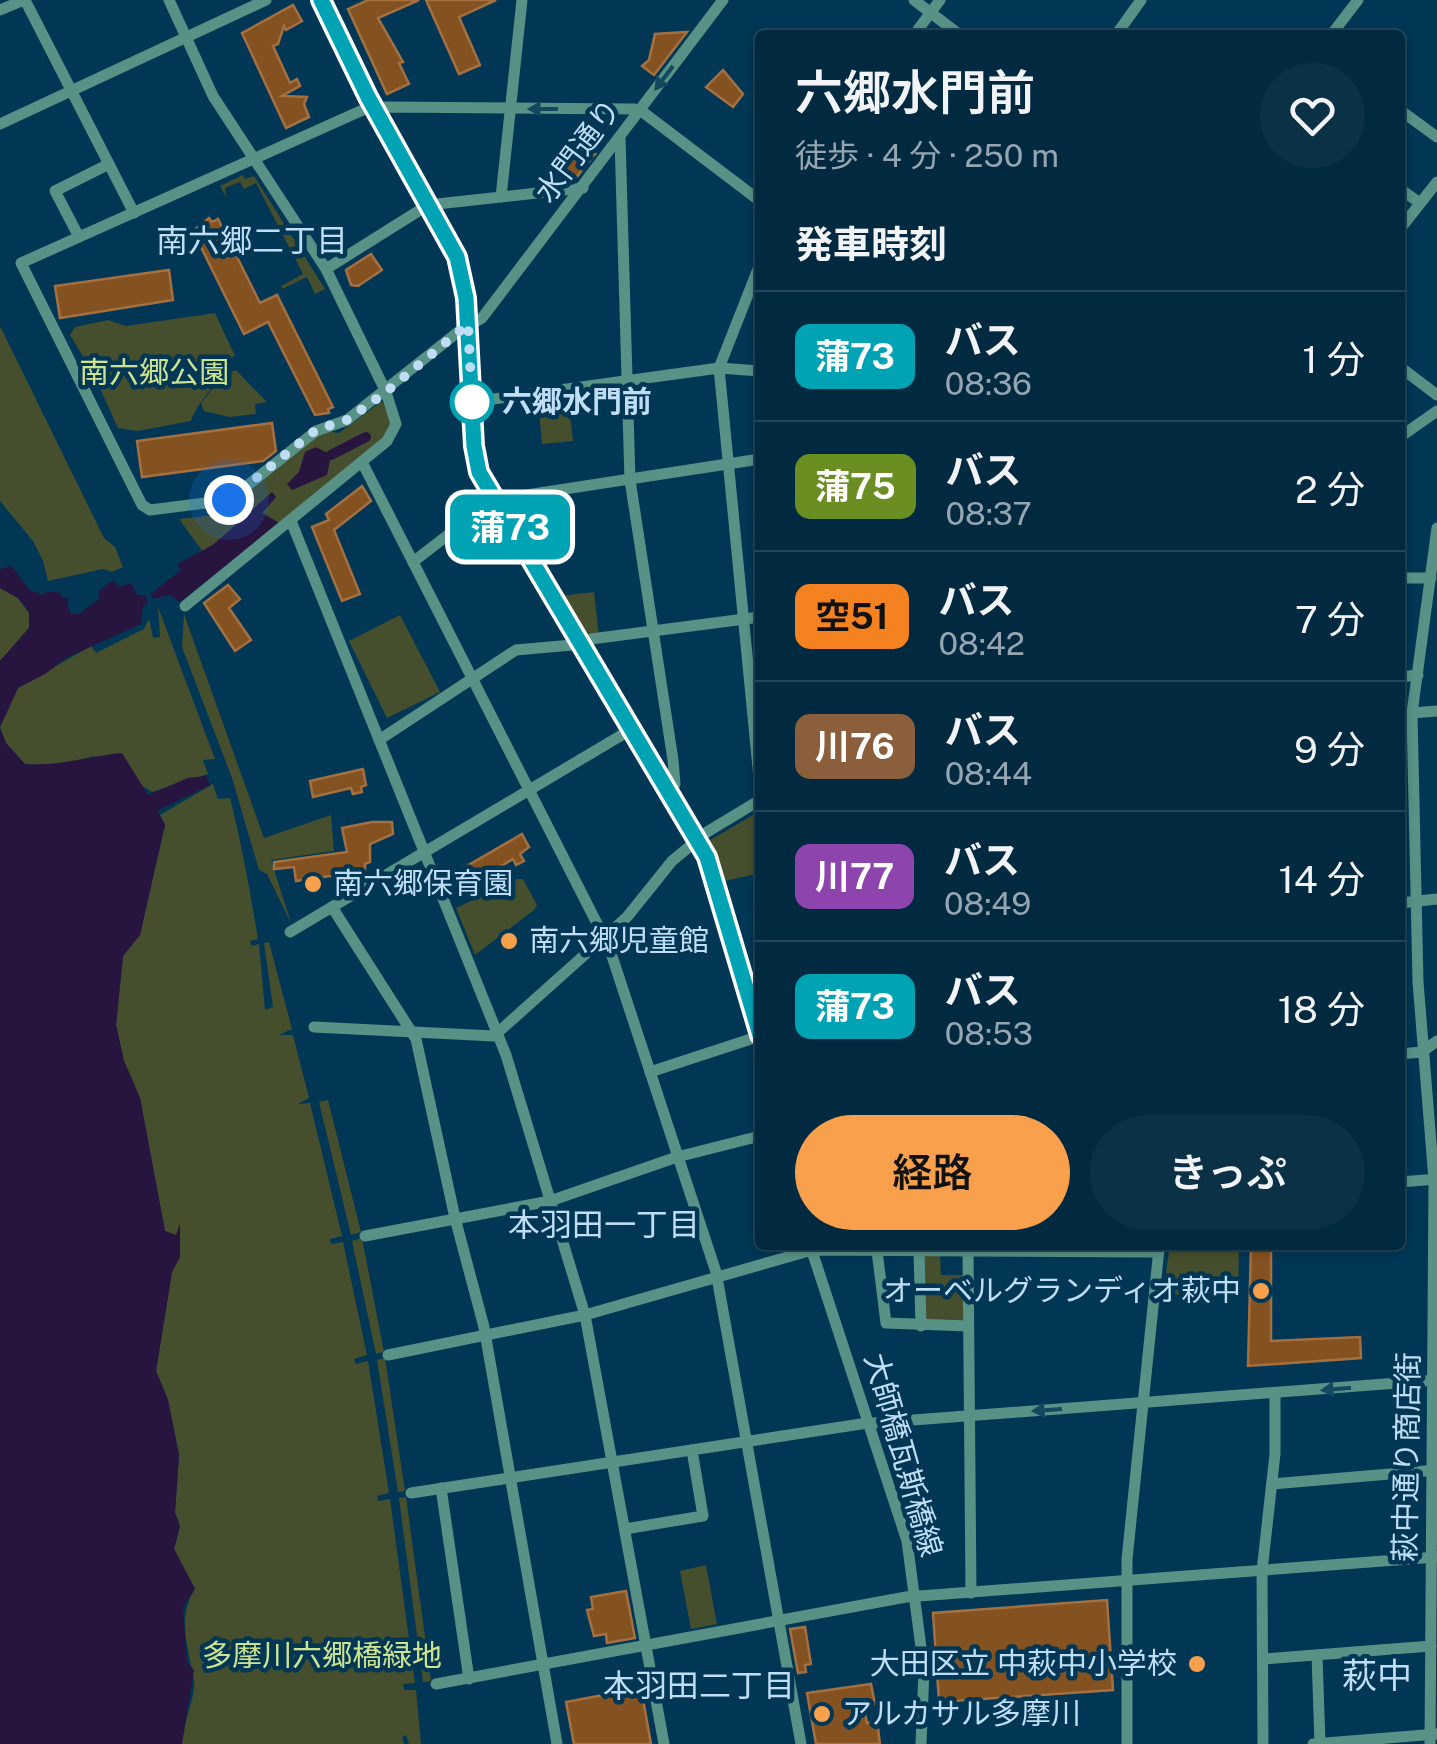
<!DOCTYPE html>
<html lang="ja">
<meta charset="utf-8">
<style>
:root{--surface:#012940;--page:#0b3147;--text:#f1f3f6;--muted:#96a6b1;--line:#234559;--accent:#f9a04d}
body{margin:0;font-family:"Public Sans","Noto Sans JP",sans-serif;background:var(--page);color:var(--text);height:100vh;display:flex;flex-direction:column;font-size:38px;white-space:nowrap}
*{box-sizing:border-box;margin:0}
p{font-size:32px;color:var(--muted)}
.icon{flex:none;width:55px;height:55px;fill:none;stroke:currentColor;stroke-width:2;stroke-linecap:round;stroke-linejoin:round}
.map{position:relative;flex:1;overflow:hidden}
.sheet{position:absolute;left:755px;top:30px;width:650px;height:1220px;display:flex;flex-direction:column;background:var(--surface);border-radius:10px;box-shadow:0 2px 8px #0004,0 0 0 2px var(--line)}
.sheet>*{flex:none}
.badge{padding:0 20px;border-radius:15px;font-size:35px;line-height:65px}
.you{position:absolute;width:50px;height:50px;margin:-25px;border:8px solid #fff;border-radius:50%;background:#1a73e8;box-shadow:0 0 0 15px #1a73e833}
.map>.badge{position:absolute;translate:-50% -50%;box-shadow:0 0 0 5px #fff}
h2{padding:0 40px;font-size:38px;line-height:90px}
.round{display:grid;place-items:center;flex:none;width:105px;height:105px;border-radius:52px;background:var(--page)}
.overview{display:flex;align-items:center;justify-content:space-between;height:170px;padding:0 40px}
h1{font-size:48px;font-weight:600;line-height:75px}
.primary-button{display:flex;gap:20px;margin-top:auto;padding:20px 40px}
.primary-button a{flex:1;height:115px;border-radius:60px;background:var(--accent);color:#111;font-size:40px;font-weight:600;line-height:115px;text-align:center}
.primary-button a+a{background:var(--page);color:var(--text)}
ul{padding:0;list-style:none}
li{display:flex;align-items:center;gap:30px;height:130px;padding:0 40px;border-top:2px solid var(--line)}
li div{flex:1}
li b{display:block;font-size:38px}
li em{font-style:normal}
li .badge{min-width:110px;font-weight:700;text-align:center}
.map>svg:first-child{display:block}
.green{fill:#454e2d}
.water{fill:#27143f}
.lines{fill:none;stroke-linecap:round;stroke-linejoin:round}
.canal{stroke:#27143f;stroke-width:10}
.building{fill:#845121;stroke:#a57041;stroke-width:2.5}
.minor{stroke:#589186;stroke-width:11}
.oneway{fill:#12495f}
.line-casing{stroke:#fff;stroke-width:22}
.line{stroke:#00a3b4;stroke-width:15}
.walk{stroke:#bfdef5;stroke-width:10;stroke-dasharray:0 18}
.stop-dot{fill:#fff;stroke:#00a3b4;stroke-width:5}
.poi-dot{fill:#f9a04d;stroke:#013755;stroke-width:4}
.labels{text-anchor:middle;stroke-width:9;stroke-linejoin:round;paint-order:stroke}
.street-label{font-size:30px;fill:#bfdef5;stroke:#013755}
.park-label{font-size:30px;fill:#cde38f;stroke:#013755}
.stop-label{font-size:30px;font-weight:bold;fill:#bfdef5;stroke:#013755;text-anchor:start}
.poi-label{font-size:30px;fill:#bfdef5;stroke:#013755;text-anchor:start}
.neighbourhood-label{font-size:32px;fill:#bfdef5;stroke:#013755}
.quarter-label{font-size:35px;fill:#bfdef5;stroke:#013755}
</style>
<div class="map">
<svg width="1437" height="1744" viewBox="0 0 1437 1744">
<rect width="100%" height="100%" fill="#013755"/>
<!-- green -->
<g class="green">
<polygon points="243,175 245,179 254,176 325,289 315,294 307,277 282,289 281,286 303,274 256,183 244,189 240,182 225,188 226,197 220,186"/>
<path d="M215 313 235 356 221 363C222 383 199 398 191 421L138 431 118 428 93 373 70 335 75 327 108 320 126 326Z"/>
<polygon points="0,326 104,538 115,547 123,567 112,572 103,569 48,581 43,561 33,541 0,501"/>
<polygon points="236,370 267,402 255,404 256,414 229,417 204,411 201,403 224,374"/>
<polygon points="555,396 557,414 570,413 573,441 542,444 538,398"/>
<polygon points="382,401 390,418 390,432 279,523 262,513 276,497 203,552 179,519 223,514 223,501 324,431 339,433"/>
<polygon points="0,588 18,598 29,613 29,628 0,661"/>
<path d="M594 592 599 635C578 636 570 612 560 596Z"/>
<path d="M158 607 215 759 203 760 208 774 152 792 94 756C72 764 49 766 25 764L6 743 0 727 18 688 91 646 96 653 144 629 149 619 153 638 160 637Z"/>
<polygon points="184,614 264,838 331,815 334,851 271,860 291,923 267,874 259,870 232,778 182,647"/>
<polygon points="400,615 440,692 387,718 349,641"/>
<path d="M213 784 218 799 230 798C242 845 250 891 258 939L250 941 252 946 259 944 265 1010 273 1007 264 943 269 942 292 1029 279 1035H293L309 1098 298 1104 310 1103 342 1236 330 1239 331 1244 343 1242 367 1355 354 1359 356 1364 368 1361 389 1493 377 1496 378 1501 390 1499 415 1683 403 1684 404 1690H416L421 1744H409L406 1735 402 1737 404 1744H182C182 1726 196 1696 194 1681 189 1649 176 1617 195 1589L174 1549 180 1526 175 1513 179 1455 168 1400 156 1371 172 1272 180 1256 176 1236 165 1231 140 1098 124 1061 116 1025 123 956 140 934 165 825 160 815Z"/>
<polygon points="760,811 760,873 725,881 710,840"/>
<polygon points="517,879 523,879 537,905 534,910 475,955 456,908"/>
<polygon points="328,1100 361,1232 351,1235 319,1102"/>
<polygon points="362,1238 384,1352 376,1354 352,1241"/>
<polygon points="1170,1245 1239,1245 1238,1297 1163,1294"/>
<polygon points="940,1255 941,1275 964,1275 964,1322 925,1321 922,1256"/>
<polygon points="385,1358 405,1491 398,1492 377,1360"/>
<polygon points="406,1497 431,1681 423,1682 399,1498"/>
<polygon points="706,1565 717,1624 691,1629 680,1571"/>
</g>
<!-- water -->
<g class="water">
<polygon points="316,447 331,455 327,475 292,490 287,484 299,472 305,452"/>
<polygon points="272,492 276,497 262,513 279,523 180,602 170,595 153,599 151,594 181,570 177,564 213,545"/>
<polygon points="12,566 29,590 44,595 46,591 61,593 61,597 69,599 67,605 71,614 79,614 99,599 99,591 113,580 119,587 131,583 137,595 145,595 148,603 143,606 141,624 66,658 45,674 18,688 0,727 0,661 29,628 29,612 18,598 0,588 0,569"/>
<path d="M0 729 6 743 25 764C58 767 88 756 122 753L148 795 188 778 206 776 210 785 157 811 165 825 163 833 140 935 123 956 116 1025 124 1061 140 1098 165 1231 176 1235 180 1223V1257L172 1272 156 1371 168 1400 179 1455 175 1513 180 1526 174 1549 195 1589 183 1607 187 1662 194 1670 182 1744H0Z"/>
</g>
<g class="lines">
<!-- canal -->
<polyline class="canal" points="331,455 366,437"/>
</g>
<!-- building -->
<g class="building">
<polygon points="368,0 419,0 378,18 403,62 399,63 409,84 387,94 348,9"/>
<polygon points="426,0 496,0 459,17 480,65 459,74"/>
<polygon points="293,5 302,21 286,30 284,26 278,44 273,46 290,83 297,79 300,86 282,96 307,97 304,104 309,117 286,128 242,33"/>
<polygon points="687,32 654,75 642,66 649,60 655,34"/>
<polygon points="723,70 743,94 733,107 706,87"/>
<polygon points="562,153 595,154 575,179 561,181"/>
<polygon points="209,218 212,222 218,219 260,303 277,295 333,407 328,409 329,413 315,415 268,322 244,334 193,231"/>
<polygon points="371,254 382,270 358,286 351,285 346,270"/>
<polygon points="169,270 173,300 60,318 55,286"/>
<polygon points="272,423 276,451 263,461 142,477 137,441"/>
<polygon points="362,486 371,501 334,530 360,594 342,601 312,527 329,520 326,514"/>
<polygon points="228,585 240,599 229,608 251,640 235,651 204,603"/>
<polygon points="363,769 366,785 361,787 362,792 353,794 351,788 313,797 310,781"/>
<polygon points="372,822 392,822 393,834 370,844 370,862 365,864 365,871 296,881 294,867 274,869 274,862 347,852 342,828"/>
<polygon points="522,834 529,847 520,854 524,861 516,865 513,859 485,876 487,880 468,883 460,870"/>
<polygon points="1251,1245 1271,1245 1271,1341 1360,1337 1361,1358 1248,1366"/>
<polygon points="626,1591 635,1638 607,1643 606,1634 594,1636 587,1610 593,1609 591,1597"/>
<polygon points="1107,1600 1113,1690 939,1702 933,1613"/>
<polygon points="805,1627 811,1664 805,1665 806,1672 798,1673 790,1629"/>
<polygon points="871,1684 875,1704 864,1708 867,1723 877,1721 880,1744 816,1744 807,1693"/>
<polygon points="641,1688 651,1744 574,1744 566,1702"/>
</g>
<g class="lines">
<!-- minor -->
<g class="minor">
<polyline points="25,0 134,213"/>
<polyline points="169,0 213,96 326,269 386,392 396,424 387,441 185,606"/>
<polyline points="321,0 367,97 457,257 466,298 473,446 479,472 707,857 760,1035"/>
<polyline points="723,0 482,318 458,332 347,420 316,431 229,500 150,510 142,505 21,263 365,109 386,107 635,109 644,113 760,201"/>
<polyline points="914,0 960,35"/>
<polyline points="0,10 24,0"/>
<polyline points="914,35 940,0"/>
<polyline points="1116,35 1141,0"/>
<polyline points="1331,35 1358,0"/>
<polyline points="1400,110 1437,137"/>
<polyline points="0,124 266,0"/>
<polyline points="620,138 630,480 673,760 675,784 668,790"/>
<polyline points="1400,189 1420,203"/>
<polyline points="501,197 522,0"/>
<polyline points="1400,229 1437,182"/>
<polyline points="79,237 55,191 109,164"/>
<polyline points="760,264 719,368 760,788"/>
<polyline points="326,269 428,205 583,188"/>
<polyline points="1400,367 1437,395"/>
<polyline points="472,402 719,368 760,371"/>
<polyline points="1400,437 1437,411"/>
<polyline points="362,462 413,562 493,500 760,459"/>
<polyline points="291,521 506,1055 585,1315 664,1744"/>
<polyline points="413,562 609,947 716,1272 801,1744"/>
<polyline points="1400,578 1431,578"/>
<polyline points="1400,677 1418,675"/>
<polyline points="1412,713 1437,711"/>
<polyline points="379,740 516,650 572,645 591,639 760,617"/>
<polyline points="1400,903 1437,899"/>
<polyline points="290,932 332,907"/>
<polyline points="314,1027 494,1036 627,917 672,861 707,832 760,800"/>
<polyline points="1400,1054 1422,1052 1437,1041"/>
<polyline points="650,1072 760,1036"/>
<polyline points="1400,1182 1437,1179"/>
<polyline points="365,1236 550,1201 677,1157 760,1136"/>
<polyline points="810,1245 907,1541 924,1670 921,1744"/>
<polyline points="968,1247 971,1593"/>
<polyline points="877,1251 886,1323 968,1326"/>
<polyline points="919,1251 921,1326"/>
<polyline points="388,1355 585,1315 812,1250 1159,1252"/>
<polyline points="1272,1484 1437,1470"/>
<polyline points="441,1488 469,1679"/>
<polyline points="411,1493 861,1424 1437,1380"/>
<polyline points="625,1529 703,1516 692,1450"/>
<polyline points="1317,1655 1320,1744"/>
<polyline points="1263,1659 1431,1646"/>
<polyline points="436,1684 906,1597 1437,1557"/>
<polyline points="557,1744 484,1327 455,1218 416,1039 332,907 632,729"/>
<polyline points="1127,1744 1127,1559 1159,1249"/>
<polyline points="1263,1744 1262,1571 1275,1454 1275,1393"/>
<polyline points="1313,1744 1437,1734"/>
<polyline points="1430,1744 1434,1180 1418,982 1412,713 1437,528"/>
</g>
</g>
<!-- one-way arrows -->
<defs><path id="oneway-solid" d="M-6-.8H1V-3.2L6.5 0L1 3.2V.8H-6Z" transform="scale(2.5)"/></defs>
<g class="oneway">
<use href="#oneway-solid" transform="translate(664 78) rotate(127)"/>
<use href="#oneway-solid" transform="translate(543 109) rotate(-180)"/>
<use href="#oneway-solid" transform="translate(1336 1389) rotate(175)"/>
<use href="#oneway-solid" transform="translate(1047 1410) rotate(176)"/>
</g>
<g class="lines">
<defs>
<polyline id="line" points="321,0 368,97 457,257 466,298 474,446 479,472 707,857 760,1035"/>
</defs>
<!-- line casing -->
<use href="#line" class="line-casing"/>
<!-- line -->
<use href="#line" class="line"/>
<!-- walk -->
<polyline class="walk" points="229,500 316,430 347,420 386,392 468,324 472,402"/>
</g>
<!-- markers -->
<circle class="stop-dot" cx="472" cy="402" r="20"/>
<g class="poi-dot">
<circle cx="313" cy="884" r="10"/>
<circle cx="509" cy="941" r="10"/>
<circle cx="1261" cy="1291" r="10"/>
<circle cx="1197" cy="1664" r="10"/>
<circle cx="822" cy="1714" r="10"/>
</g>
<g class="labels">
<!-- street labels -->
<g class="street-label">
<text transform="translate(578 151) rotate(-53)" y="10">水門通り</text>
<text transform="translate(903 1455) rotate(74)" y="10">大師橋瓦斯橋線</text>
<text transform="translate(1407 1457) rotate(-89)" y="10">萩中通り商店街</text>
</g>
<!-- park labels -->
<g class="park-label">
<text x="154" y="383">南六郷公園</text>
<text x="322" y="1666">多摩川六郷橋緑地</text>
</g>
<!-- stop labels -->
<g class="stop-label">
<text x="502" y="412">六郷水門前</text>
</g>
<!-- poi labels -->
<g class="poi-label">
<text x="333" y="894">南六郷保育園</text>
<text x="529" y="951">南六郷児童館</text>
<text x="1241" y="1301" text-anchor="end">オーベルグランディオ萩中</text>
<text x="1177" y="1674" text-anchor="end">大田区立 中萩中小学校</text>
<text x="842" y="1724">アルカサル多摩川</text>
</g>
<!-- neighbourhood labels -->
<g class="neighbourhood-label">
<text x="252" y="252">南六郷二丁目</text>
<text x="604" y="1236">本羽田一丁目</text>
<text x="699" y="1697">本羽田二丁目</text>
</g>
<!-- quarter labels -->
<g class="quarter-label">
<text x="1377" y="1688">萩中</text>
</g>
</g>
</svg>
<div class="you" style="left:229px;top:500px"></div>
<b class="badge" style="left:510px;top:527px;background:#00a3b4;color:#fff">蒲73</b>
<section class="sheet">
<div class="overview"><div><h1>六郷水門前</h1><p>徒歩 · 4 分 · 250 m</p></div><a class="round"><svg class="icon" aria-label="heart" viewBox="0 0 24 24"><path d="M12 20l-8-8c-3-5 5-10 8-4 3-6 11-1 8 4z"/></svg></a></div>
<h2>発車時刻</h2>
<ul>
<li><span class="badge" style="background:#00a3b4;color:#fff">蒲73</span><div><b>バス</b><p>08:36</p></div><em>1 分</em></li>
<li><span class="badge" style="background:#6b8e23;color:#fff">蒲75</span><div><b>バス</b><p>08:37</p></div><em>2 分</em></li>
<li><span class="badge" style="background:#f58220;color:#111">空51</span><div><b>バス</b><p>08:42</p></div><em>7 分</em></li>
<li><span class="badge" style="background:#8b5e3c;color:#fff">川76</span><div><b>バス</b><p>08:44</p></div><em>9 分</em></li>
<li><span class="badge" style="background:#8e44ad;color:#fff">川77</span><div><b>バス</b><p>08:49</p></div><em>14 分</em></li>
<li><span class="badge" style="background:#00a3b4;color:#fff">蒲73</span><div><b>バス</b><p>08:53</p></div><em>18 分</em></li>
</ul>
<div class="primary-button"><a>経路</a><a>きっぷ</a></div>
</section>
</div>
